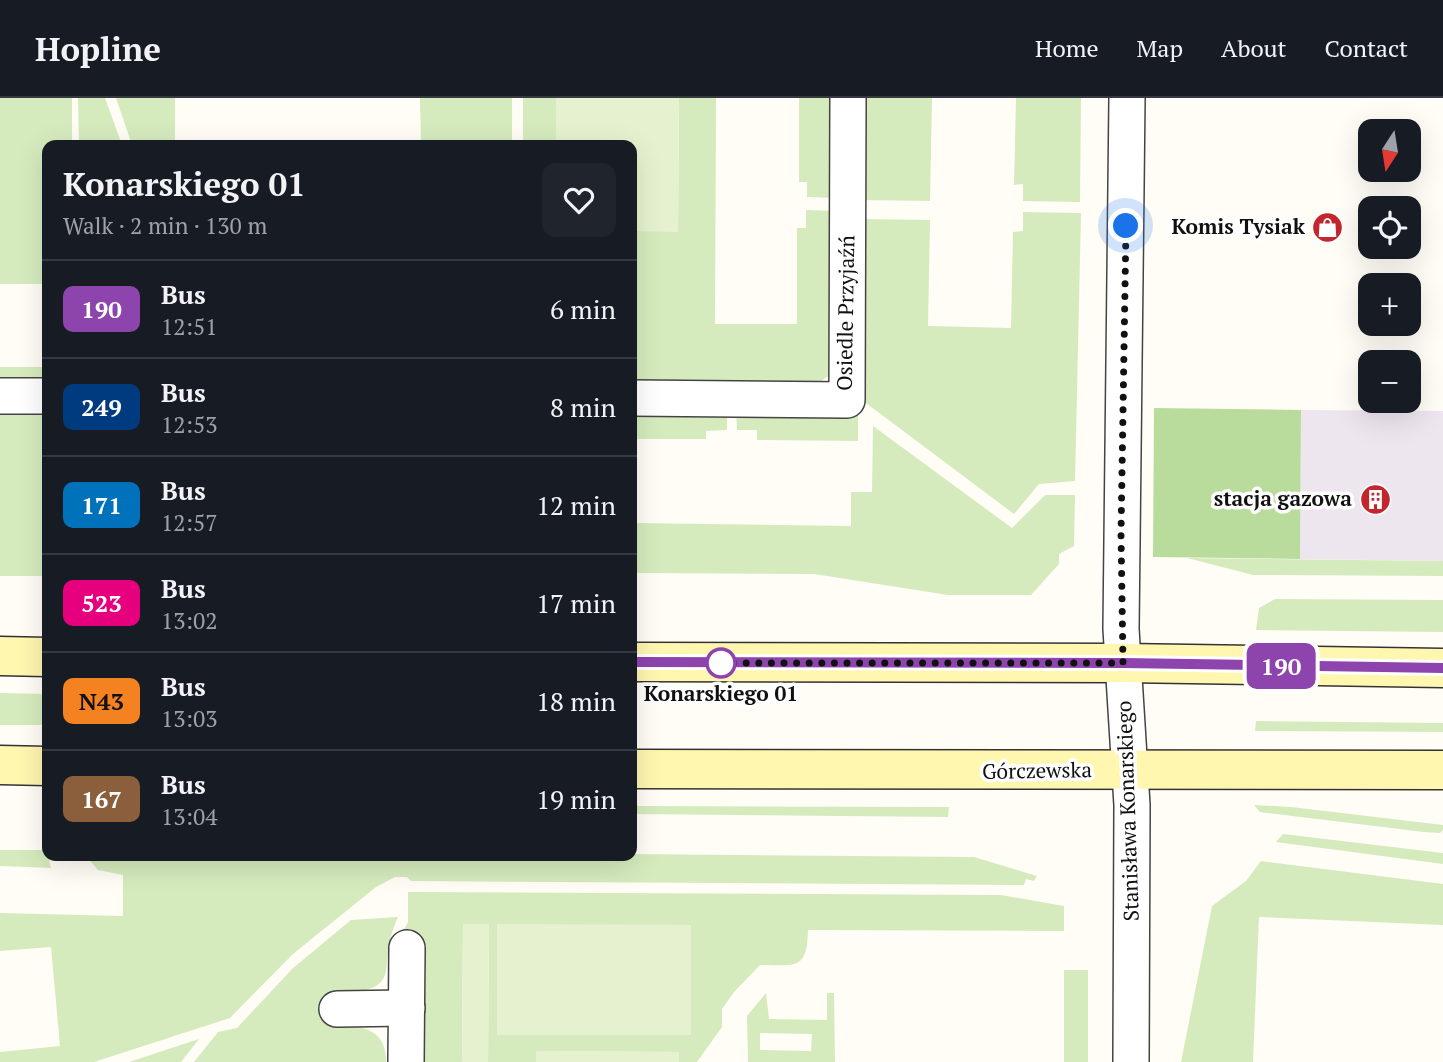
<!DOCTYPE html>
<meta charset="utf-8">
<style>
:root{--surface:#171b24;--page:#20242c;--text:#f1f3f6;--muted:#9ea1a6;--line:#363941}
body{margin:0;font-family:"PT Serif",serif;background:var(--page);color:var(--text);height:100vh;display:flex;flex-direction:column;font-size:26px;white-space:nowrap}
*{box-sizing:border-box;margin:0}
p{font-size:23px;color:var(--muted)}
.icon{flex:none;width:38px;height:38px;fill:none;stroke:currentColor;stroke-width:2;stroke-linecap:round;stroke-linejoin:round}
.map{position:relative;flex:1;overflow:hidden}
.drawer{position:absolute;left:42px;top:42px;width:595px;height:721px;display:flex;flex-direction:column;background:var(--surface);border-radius:14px;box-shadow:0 7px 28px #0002}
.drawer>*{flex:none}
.badge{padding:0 14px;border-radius:10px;font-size:24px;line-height:46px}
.needle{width:46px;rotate:192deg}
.tools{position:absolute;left:1358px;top:21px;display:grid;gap:14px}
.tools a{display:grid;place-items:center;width:63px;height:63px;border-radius:14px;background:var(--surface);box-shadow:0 7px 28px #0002;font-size:35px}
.you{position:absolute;width:35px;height:35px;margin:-18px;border:5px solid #fff;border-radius:50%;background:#1a73e8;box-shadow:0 0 0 10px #1a73e833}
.map>.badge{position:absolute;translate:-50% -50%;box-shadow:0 0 0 4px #fff}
.round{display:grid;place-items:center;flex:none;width:74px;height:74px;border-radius:14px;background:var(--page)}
.overview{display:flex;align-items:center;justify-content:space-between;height:119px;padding:0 21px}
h1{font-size:33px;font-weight:800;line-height:52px}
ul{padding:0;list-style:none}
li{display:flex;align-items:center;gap:21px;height:98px;padding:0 21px;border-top:2px solid var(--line)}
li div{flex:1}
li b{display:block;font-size:26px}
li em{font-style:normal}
li .badge{min-width:77px;font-weight:700;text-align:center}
header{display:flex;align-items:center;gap:42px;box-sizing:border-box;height:98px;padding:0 35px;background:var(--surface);border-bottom:2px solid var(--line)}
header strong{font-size:33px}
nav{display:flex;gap:38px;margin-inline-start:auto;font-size:24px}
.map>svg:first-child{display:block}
.industrial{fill:#eee6ef}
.green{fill:#d5ebbd;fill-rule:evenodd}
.forest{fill:#b9dc9c}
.pitch{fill:#e6f2cf}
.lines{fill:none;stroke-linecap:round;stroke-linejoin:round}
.minor-casing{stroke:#444;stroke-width:38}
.secondary-casing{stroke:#333;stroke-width:41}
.minor{stroke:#fff;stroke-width:35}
.secondary{stroke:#fff6b0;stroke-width:38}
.line-casing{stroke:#fff;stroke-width:16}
.line{stroke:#8e44ad;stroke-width:10}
.walk{stroke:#111;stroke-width:7;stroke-dasharray:0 12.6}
.stop-dot{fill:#fff;stroke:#8e44ad;stroke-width:3.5}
.labels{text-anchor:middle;stroke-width:7;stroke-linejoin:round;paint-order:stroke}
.poi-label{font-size:21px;font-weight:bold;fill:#111;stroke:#fff;text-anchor:end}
.street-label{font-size:21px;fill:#111;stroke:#fff}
.stop-label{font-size:21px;font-weight:bold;fill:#111;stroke:#fff}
</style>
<header>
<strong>Hopline</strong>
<nav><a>Home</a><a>Map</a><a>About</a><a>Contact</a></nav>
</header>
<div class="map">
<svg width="1443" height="964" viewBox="0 0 1443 964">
<rect width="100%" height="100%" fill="#fffdf5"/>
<!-- industrial -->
<polygon class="industrial" points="1301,312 1443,313 1443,463 1300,461"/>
<!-- green -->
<g class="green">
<polygon points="0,0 72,0 72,47 47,47 47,186 0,186"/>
<polygon points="78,0 105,0 122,47 79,47"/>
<polygon points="116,0 175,0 175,47 132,47"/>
<polygon points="420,0 512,0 512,47 421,47"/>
<rect x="523" y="0" width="33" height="47"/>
<polygon points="679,0 716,0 715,226 797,226 797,130 806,130 806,112 835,113 831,276 813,289 632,289 632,133 678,133"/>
<polygon points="799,0 835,0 835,100 807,99 807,84 799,84"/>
<polygon points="860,0 932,0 930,103 861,102"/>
<polygon points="1016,0 1081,0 1080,104 1023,103 1023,86 1014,87"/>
<polygon points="1023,114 1081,115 1075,383 1039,386 1014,416 862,302 862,121 930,122 928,228 1011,230 1013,134 1023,133"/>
<rect x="0" y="269" width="47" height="18"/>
<rect x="0" y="309" width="47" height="169"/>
<polygon points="632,313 727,314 727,332 706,333 706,341 632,341"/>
<polygon points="736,314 858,315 858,343 757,342 757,332 737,332"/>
<polygon points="873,328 1012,430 1045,397 1075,397 1074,448 1059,456 1059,466 1031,497 948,497 814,476 632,475 632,425 851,428 851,394 872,394"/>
<polygon points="1187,460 1443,463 1443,478 1253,477"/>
<polygon points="1275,501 1443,502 1443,534 1256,532 1259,510"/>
<polygon points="0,595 47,596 47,627 0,627"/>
<polygon points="1256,623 1443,625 1443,634 1255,633"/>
<polygon points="1254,707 1291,709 1443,727 1443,732 1440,735 1424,734 1260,714"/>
<polygon points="632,708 949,709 948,719 632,716"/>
<polygon points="1283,736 1443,755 1443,766 1276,744"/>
<polygon points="0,752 47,752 51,770 0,768"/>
<polygon points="632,756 974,759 1037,778 1034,783 1026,781 1024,787 411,783 407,779 395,779 376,789 293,856 230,920 94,964 0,964 0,954 60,948 51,849 0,853 0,815 123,818 123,777 98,772 86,758"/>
<polygon points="1261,763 1443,786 1443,827 1259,819 1253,964 1181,964 1212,808 1246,783"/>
<path d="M408 794 1001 797 1064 808V833L808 832C807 873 796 867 760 867L734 894 722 911V929L697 964H679V954L536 953V964H488L489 826H463L462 964H422L423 843 398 844 408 824ZM497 826 679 937H497Z"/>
<path d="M398 819C373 873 411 892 332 896V927C360 927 387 930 386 964H194L218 934 237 930 292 871 351 822Z"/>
<rect x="1064" y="872" width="24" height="92"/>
<path d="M766 895 769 921 827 922V895H834L835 964H748L747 918ZM760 935 812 936 811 953 760 952Z"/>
<polygon points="199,941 181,964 129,964"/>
</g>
<!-- forest -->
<polygon class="forest" points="1154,310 1301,312 1300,461 1153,459"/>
<!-- pitch -->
<g class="pitch">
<polygon points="556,0 679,0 678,134 632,133 632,47 556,47"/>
<polygon points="463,826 489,826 488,964 462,964"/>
<polygon points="497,826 691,827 691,937 497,937"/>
<polygon points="536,953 679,954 679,964 536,964"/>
</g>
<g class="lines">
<defs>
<g id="minor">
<polyline points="1127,0 1121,531 1132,707 1131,964"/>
<polyline points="0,298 47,298"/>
<polyline points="632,300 847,302 848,0"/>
<polyline points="337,911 407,910"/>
<polyline points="406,964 407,850"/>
</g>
<g id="secondary">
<polyline points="0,558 47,559"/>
<polyline points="632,564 1123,565 1443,570"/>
<polyline points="0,667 47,668"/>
<polyline points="632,671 1443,672"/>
</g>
</defs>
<!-- minor casing -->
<use href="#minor" class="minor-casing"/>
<!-- secondary casing -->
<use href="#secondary" class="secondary-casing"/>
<!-- minor -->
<use href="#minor" class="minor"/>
<!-- secondary -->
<use href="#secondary" class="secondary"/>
</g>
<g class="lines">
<defs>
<polyline id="line" points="632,564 1123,565 1443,570"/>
</defs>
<!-- line casing -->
<use href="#line" class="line-casing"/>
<!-- line -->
<use href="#line" class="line"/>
<!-- walk -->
<polyline class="walk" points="721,565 1123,565 1121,436 1126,128"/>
</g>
<!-- icons -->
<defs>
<symbol id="shop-disc" viewBox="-11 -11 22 22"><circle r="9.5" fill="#c4262e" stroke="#fff"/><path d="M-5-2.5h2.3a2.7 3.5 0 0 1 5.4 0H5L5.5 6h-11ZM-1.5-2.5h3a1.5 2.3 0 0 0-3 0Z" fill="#fff"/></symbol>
<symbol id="building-disc" viewBox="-11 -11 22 22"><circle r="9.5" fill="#c4262e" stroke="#fff"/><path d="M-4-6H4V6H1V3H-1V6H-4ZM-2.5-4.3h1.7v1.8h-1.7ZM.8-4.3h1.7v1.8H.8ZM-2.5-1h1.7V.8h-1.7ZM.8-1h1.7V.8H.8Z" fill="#fff"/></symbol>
</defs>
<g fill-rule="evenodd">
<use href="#shop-disc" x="1310" y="112" width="35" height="35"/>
<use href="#building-disc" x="1358" y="384" width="35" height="35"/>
</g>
<!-- markers -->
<circle class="stop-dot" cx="721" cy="565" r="14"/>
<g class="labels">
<!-- poi labels -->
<g class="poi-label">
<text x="1305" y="136">Komis Tysiak</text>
<text x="1352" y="408">stacja gazowa</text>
</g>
<!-- street labels -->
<g class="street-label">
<text transform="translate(846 215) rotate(-89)" y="7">Osiedle Przyjaźń</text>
<text transform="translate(1037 673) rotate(-1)" y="7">Górczewska</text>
<text transform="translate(1128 713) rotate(-92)" y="7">Stanisława Konarskiego</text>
</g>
<!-- stop labels -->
<g class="stop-label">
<text x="721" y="603">Konarskiego 01</text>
</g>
</g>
</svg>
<div class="tools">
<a><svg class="needle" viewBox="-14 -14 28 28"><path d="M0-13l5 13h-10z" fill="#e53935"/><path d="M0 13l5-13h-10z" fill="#9ea1a6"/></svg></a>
<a><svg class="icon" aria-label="locate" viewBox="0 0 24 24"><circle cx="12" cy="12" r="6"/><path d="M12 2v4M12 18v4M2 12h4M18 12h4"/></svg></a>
<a>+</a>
<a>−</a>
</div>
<div class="you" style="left:1126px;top:128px"></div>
<b class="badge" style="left:1281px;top:568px;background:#8e44ad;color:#fff">190</b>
<section class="drawer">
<div class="overview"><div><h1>Konarskiego 01</h1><p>Walk · 2 min · 130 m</p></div><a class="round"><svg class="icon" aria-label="heart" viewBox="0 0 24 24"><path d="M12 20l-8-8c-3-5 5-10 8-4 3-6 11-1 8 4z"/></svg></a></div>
<ul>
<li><span class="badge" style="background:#8e44ad;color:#fff">190</span><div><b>Bus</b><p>12:51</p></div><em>6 min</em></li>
<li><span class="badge" style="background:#003b80;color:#fff">249</span><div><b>Bus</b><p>12:53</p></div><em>8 min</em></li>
<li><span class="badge" style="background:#0072bc;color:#fff">171</span><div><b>Bus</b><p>12:57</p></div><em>12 min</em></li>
<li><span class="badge" style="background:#e6007e;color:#fff">523</span><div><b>Bus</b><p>13:02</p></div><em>17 min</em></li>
<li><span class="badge" style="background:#f58220;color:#111">N43</span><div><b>Bus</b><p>13:03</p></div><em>18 min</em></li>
<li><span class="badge" style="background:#8b5e3c;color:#fff">167</span><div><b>Bus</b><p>13:04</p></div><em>19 min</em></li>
</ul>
</section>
</div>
